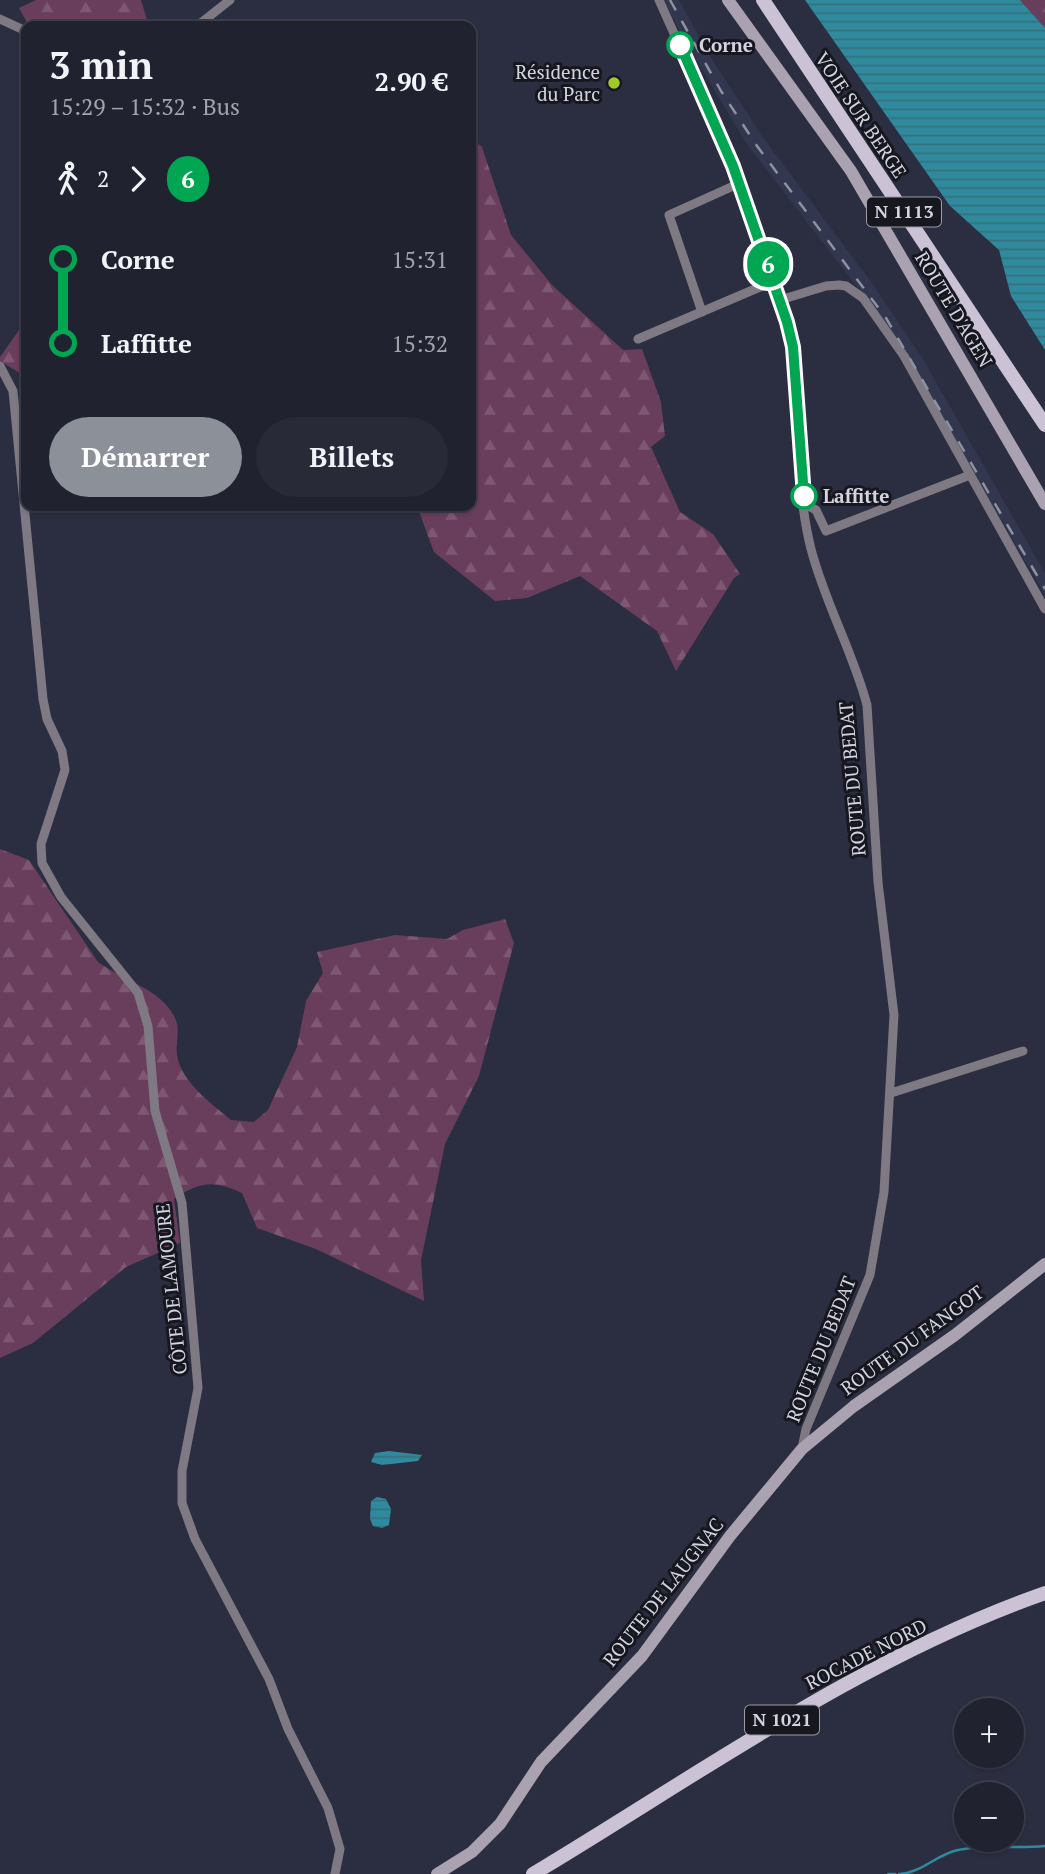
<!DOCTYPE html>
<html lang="fr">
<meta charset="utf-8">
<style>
:root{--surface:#202230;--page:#282a38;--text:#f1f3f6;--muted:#a2a4ab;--line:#3d3f4c;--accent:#8c9099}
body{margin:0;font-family:"PT Serif",serif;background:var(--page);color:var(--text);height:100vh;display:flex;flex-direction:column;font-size:26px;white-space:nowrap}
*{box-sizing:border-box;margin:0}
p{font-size:23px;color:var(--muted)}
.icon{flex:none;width:38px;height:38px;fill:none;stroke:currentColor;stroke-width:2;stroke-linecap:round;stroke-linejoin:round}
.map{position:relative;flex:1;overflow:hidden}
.details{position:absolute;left:21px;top:21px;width:455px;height:490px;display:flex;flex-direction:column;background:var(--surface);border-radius:14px;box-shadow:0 2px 5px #0004,0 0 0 2px var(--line)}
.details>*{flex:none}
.badge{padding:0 14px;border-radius:23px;font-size:24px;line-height:46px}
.fabs{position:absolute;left:954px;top:1698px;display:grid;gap:14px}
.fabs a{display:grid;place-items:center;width:70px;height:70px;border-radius:50%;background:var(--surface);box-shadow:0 2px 5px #0004,0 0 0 2px var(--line);font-size:35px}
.map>.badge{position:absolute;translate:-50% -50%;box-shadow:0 0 0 4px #fff}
.legs{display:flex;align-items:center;gap:10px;height:77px;padding:0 28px;font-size:23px}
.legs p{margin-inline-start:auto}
.headline{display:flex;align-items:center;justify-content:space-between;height:119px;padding:0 28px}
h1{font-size:38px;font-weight:700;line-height:52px}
.action{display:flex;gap:14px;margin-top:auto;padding:14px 28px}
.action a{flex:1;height:80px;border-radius:42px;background:var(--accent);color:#fff;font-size:28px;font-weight:700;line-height:80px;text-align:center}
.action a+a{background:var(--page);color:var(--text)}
ul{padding:0 28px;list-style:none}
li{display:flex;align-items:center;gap:24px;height:84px;font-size:26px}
li i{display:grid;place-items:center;width:10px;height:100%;margin:0 9px;background:currentColor}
li i::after{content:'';width:18px;height:18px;margin:-9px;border:5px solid;border-radius:50%;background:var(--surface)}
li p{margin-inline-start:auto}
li:first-child i{background:linear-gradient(#0000 50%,currentColor 0)}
li:last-child i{background:linear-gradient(currentColor 50%,#0000 0)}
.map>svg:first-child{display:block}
.built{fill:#32364e}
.forest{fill:url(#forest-firs)}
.water{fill:url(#water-rules)}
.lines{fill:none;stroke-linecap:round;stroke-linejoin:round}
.stream{stroke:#308a9e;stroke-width:2.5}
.street{stroke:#7e7982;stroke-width:9}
.secondary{stroke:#aaa2b1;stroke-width:12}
.primary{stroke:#ccc2d5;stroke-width:14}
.rail{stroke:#8e919f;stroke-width:2.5;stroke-dasharray:12 12;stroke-linecap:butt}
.line-1-casing{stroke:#fff;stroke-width:16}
.line-1{stroke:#00a651;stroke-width:10}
.stop-1-dot{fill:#fff;stroke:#00a651;stroke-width:3.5}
.poi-dot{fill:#a0c92c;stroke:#16171f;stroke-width:2.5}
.labels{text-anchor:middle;stroke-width:6;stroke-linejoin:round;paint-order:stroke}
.shield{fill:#16171f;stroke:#9a9ba6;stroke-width:2}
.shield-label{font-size:18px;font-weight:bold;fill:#d2d4e0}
.stop-label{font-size:19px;font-weight:bold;fill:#d2d4e0;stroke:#16171f;text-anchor:start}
.poi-label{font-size:19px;fill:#d2d4e0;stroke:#16171f;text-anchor:end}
.street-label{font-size:19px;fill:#d2d4e0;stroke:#16171f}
</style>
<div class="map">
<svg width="1045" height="1874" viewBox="0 0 1045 1874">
<defs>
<pattern id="forest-firs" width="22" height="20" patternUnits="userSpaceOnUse" patternTransform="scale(1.75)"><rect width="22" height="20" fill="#693d5c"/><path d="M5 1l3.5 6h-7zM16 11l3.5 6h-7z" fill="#7e5873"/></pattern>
<pattern id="water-rules" width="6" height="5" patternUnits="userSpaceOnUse" patternTransform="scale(1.75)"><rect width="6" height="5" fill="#308a9e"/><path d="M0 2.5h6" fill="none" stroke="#35707e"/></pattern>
</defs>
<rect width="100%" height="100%" fill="#2b2e40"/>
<!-- built -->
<polygon class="built" points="664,0 679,0 713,61 762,136 872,283 923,359 1045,573 1045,595 888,327 746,143 683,38"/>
<!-- forest -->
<g class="forest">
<polygon points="36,0 141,0 149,26 29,26 19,8"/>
<polygon points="1020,0 1045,0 1045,28"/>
<polygon points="471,137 482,147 511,235 552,285 623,350 642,349 661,402 665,436 651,447 680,512 713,534 740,574 734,578 676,671 657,631 580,576 527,598 495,601 434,552 417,506 471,506"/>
<polygon points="26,320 26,368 23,375 0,361 0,357"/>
<path d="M0 849 29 860 98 962C120 979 162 989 175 1018 181 1030 175 1042 177 1055 181 1082 212 1104 231 1120L254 1122 268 1110 297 1047 306 1001 323 973 317 952 395 935 447 939 463 930 505 919 514 943 479 1076 445 1144 421 1260 424 1301 316 1249 257 1228 242 1193C214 1180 200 1181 174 1199L180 1243 126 1267 33 1343 0 1358Z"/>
</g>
<!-- water -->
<g class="water">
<polygon points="805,0 1020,0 1045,28 1045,350 1011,296 999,250 950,206"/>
<polygon points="389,1451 422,1455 418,1461 382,1465 371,1462 375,1453"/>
<polygon points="377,1497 386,1499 391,1509 389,1525 382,1528 373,1526 370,1519 371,1501"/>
</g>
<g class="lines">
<!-- stream -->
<g class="stream">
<polyline points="888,1874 895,1874"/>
<path d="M899 1874C922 1873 935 1855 958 1850 985 1844 1017 1849 1045 1846"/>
</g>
<!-- street -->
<g class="street">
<path d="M659 0 733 165 787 322 793 347C799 412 795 486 811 549 825 603 853 652 867 705L878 882 894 1015 884 1192 870 1275 806 1429 802 1449"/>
<polyline points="0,19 26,31"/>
<polyline points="197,26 230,0"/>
<polyline points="780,300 826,286 839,285 846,286 863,298 904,356 1045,609"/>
<polyline points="702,312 669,215 740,183"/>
<polyline points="638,339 774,281"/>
<polyline points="0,366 13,391 43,699 47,719 62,751 65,770 41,844 42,863 61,897 138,993 148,1026 155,1111 182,1203 198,1388 182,1471 182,1503 195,1539 269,1679 288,1729 328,1808 340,1849 335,1874"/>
<polyline points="805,504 816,510 826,531 970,475"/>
<polyline points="891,1093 1023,1051"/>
</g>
<!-- secondary -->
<g class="secondary">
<polyline points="728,0 851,171 1045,504"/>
<polyline points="437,1874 472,1852 500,1824 541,1762 642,1656 730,1536 802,1449 854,1406 955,1335 1045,1264"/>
</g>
<!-- primary -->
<g class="primary">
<polyline points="763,0 1045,425"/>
<path d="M533 1874C700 1774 860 1658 1045 1593"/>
</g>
<!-- rail -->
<polyline class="rail" points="670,0 721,91 757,146 886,318 1045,589"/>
</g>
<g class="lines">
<defs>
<polyline id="line-1" points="680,45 733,166 787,322 793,347 804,496"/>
</defs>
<!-- line-1 casing -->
<use href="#line-1" class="line-1-casing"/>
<!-- line-1 -->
<use href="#line-1" class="line-1"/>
</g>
<!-- markers -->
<g class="stop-1-dot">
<circle cx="680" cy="45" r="12"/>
<circle cx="804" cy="496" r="12"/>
</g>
<circle class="poi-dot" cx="614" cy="83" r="7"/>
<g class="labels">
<!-- shield labels -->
<g class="shield">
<rect x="867" y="197.5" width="74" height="29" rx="5"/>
<rect x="745" y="1705.5" width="74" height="29" rx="5"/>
</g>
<g class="shield-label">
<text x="904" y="218">N 1113</text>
<text x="782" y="1726">N 1021</text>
</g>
<!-- stop labels -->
<g class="stop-label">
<text x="699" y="52">Corne</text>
<text x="823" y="503">Laffitte</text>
</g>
<!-- poi labels -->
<g class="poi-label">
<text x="600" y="79">Résidence<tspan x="600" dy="22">du Parc</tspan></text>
</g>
<!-- street labels -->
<g class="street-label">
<text transform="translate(861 115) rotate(56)" y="7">VOIE SUR BERGE</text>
<text transform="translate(954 309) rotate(59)" y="7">ROUTE D'AGEN</text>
<text transform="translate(852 779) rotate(-95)" y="7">ROUTE DU BEDAT</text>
<text transform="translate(171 1289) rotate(-96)" y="7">CÔTE DE LAMOURE</text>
<text transform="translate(912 1340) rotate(-36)" y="7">ROUTE DU FANGOT</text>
<text transform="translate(821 1349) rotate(-68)" y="7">ROUTE DU BEDAT</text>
<text transform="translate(663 1592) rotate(-52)" y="7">ROUTE DE LAUGNAC</text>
<text transform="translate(866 1654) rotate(-27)" y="7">ROCADE NORD</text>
</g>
</g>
</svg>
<div class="fabs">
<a>+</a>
<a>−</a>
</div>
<b class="badge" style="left:768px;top:264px;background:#00a651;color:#fff">6</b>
<section class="details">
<div class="headline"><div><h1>3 min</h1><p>15:29 – 15:32 · Bus</p></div><b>2.90 €</b></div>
<div class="legs"><svg class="icon" aria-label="walk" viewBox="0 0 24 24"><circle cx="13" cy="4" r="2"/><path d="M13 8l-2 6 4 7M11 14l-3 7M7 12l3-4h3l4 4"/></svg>2<svg class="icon" aria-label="forward" viewBox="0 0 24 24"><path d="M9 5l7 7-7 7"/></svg><b class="badge" style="background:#00a651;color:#fff">6</b></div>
<ul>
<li><i style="color:#00a651"></i><b>Corne</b><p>15:31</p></li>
<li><i style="color:#00a651"></i><b>Laffitte</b><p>15:32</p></li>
</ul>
<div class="action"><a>Démarrer</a><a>Billets</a></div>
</section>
</div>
